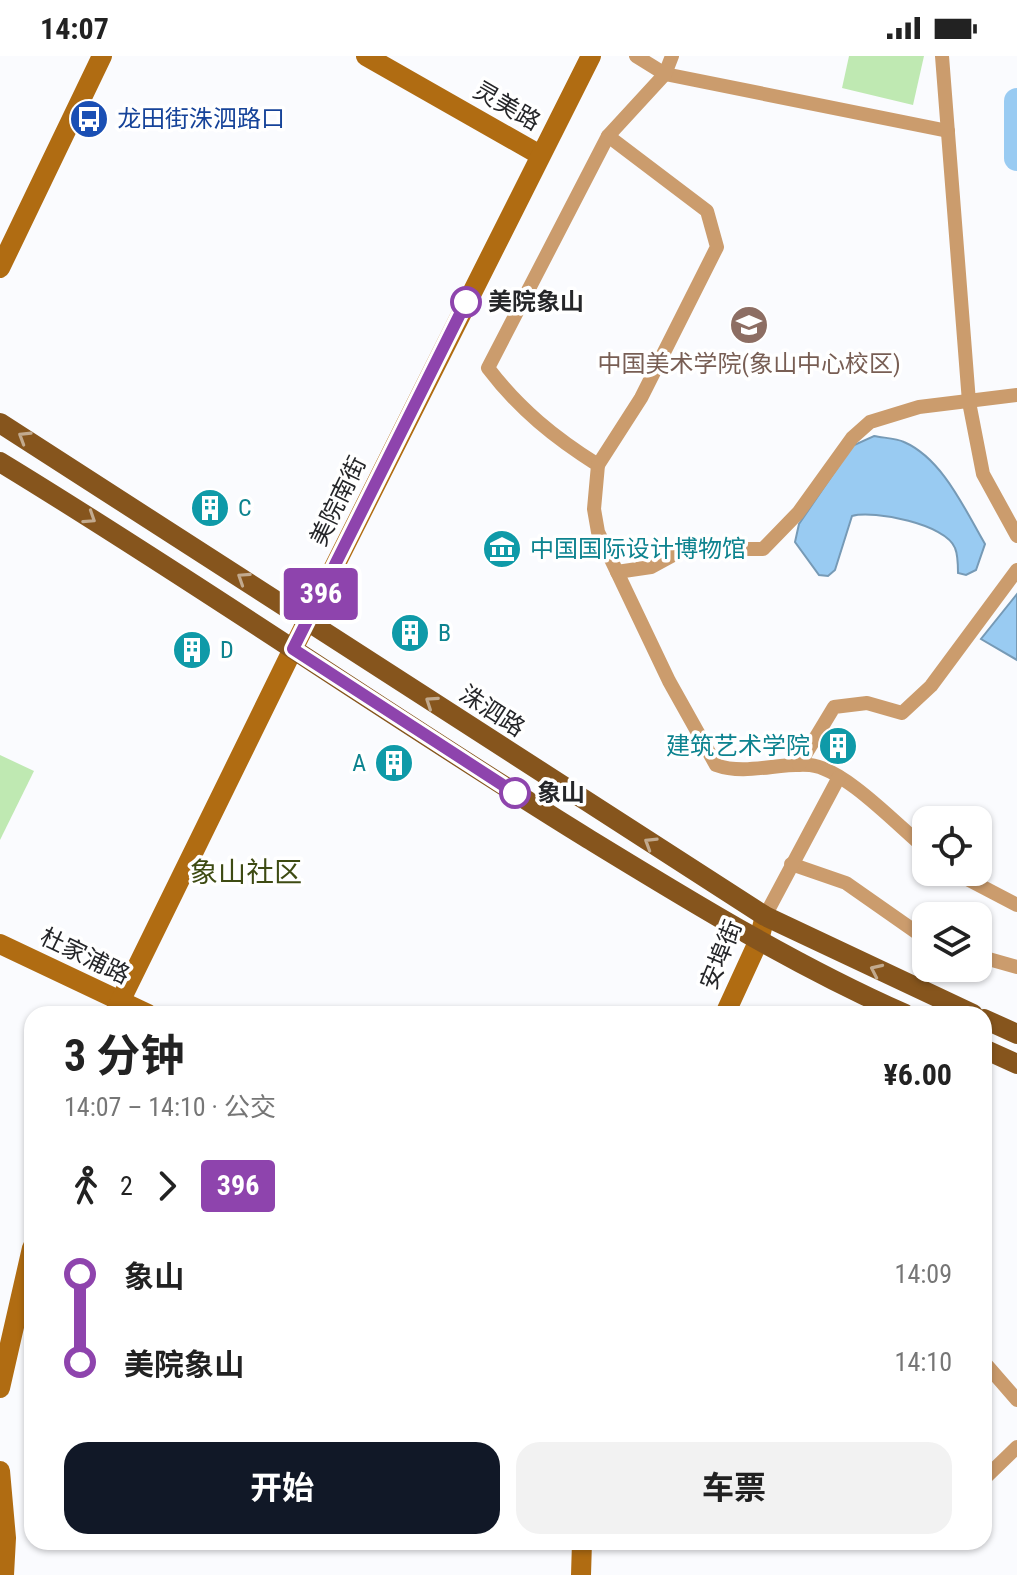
<!DOCTYPE html>
<html lang="zh">
<meta charset="utf-8">
<style>
:root{--surface:#fff;--page:#f2f2f2;--text:#222;--muted:#767676;--accent:#111827}
body{margin:0;font-family:"Roboto Condensed","Noto Sans SC",sans-serif;background:var(--page);color:var(--text);height:100vh;display:flex;flex-direction:column;font-size:30px;white-space:nowrap}
*{box-sizing:border-box;margin:0}
p{font-size:26px;color:var(--muted)}
.icon{flex:none;width:44px;height:44px;fill:none;stroke:currentColor;stroke-width:2;stroke-linecap:round;stroke-linejoin:round}
.map{position:relative;flex:1;overflow:hidden}
.details{position:absolute;left:24px;top:950px;width:968px;height:544px;display:flex;flex-direction:column;background:var(--surface);border-radius:24px;box-shadow:0 2px 6px #0004}
.details>*{flex:none}
.badge{padding:0 16px;border-radius:6px;font-size:28px;line-height:52px}
.fabs{position:absolute;left:912px;top:750px;display:grid;gap:16px}
.fabs a{display:grid;place-items:center;width:80px;height:80px;border-radius:16px;background:var(--surface);box-shadow:0 2px 6px #0004;font-size:40px}
.map>.badge{position:absolute;translate:-50% -50%;box-shadow:0 0 0 4px #fff}
.legs{display:flex;align-items:center;gap:12px;height:88px;padding:0 40px;font-size:26px}
.legs p{margin-inline-start:auto}
.summary{display:flex;align-items:center;justify-content:space-between;height:136px;padding:0 40px}
h1{font-size:44px;font-weight:700;line-height:60px}
.action{display:flex;gap:16px;margin-top:auto;padding:16px 40px}
.action a{flex:1;height:92px;border-radius:24px;background:var(--accent);color:#fff;font-size:32px;font-weight:700;line-height:92px;text-align:center}
.action a+a{background:var(--page);color:var(--text)}
ul{padding:0 40px;list-style:none}
li{display:flex;align-items:center;gap:28px;height:88px;font-size:30px}
li i{display:grid;place-items:center;width:12px;height:100%;margin:0 10px;background:currentColor}
li i::after{content:'';width:20px;height:20px;margin:-10px;border:6px solid;border-radius:50%;background:var(--surface)}
li p{margin-inline-start:auto}
li:first-child i{background:linear-gradient(#0000 50%,currentColor 0)}
li:last-child i{background:linear-gradient(currentColor 50%,#0000 0)}
.status{display:flex;justify-content:space-between;align-items:center;height:56px;padding:0 40px;background:var(--surface);direction:ltr}
.status svg{height:22px;fill:currentColor}
.map>svg:first-child{display:block}
.green{fill:#bfe9b2}
.water{fill:#99cbf2;stroke:#769ab6;stroke-width:2}
.lines{fill:none;stroke-linecap:round;stroke-linejoin:round}
.river{stroke:#99cbf2;stroke-width:26}
.street{stroke:#cb9c6d;stroke-width:14}
.secondary{stroke:#b06c12;stroke-width:20}
.primary{stroke:#86551d;stroke-width:20}
.oneway{stroke:#c2aa8e}
.line-1-casing{stroke:#fff;stroke-width:18}
.line-1{stroke:#8e44ad;stroke-width:12}
.stop-1-dot{fill:#fff;stroke:#8e44ad;stroke-width:4}
.labels{text-anchor:middle;stroke-width:7;stroke-linejoin:round;paint-order:stroke}
.street-label{font-size:24px;fill:#252629;stroke:#fff}
.transit-label{font-size:24px;fill:#164399;stroke:#fff;text-anchor:start}
.stop-label{font-size:24px;font-weight:bold;fill:#252629;stroke:#fff;text-anchor:start}
.education-label{font-size:24px;fill:#785e54;stroke:#fff}
.culture-label{font-size:24px;fill:#0d838f;stroke:#fff;text-anchor:start}
.quarter-label{font-size:28px;fill:#3e4b13;stroke:#fff}
</style>
<div class="status"><b>14:07</b><svg viewBox="0 0 49 12"><path d="M0 12V9h3v3zM5 12V6h3v6zM10 12V3h3v9zM15 12V0h3v12zM26 1h20v11H26zM47 4h2v5h-2z"/></svg></div>
<div class="map">
<svg width="1017" height="1519" viewBox="0 0 1017 1519">
<rect width="100%" height="100%" fill="#fafbfe"/>
<!-- green -->
<g class="green">
<polygon points="849,0 924,0 913,49 842,32"/>
<polygon points="0,699 34,715 0,784"/>
</g>
<!-- water -->
<g class="water">
<path d="M874 380C883 382 896 382 904 386 943 403 965 454 985 488L976 514 966 519 958 517C958 509 958 499 955 492 946 468 874 454 852 460L835 514 828 520 819 519 795 486 799 468 852 390Z"/>
<polygon points="1017,538 1017,604 981,583"/>
</g>
<g class="lines">
<!-- river -->
<polyline class="river" points="1017,45 1017,102"/>
<!-- street -->
<g class="street">
<polyline points="636,0 665,18 948,75"/>
<path d="M672 0 665 18 608 80 488 312C519 353 555 382 598 409L594 453 598 476 669 625 716 709C746 720 779 706 810 709 844 712 899 771 926 793"/>
<polyline points="942,0 969,346 983,418 1017,480"/>
<polyline points="598,409 641,342 717,191 707,155 608,80"/>
<polyline points="617,516 651,511 684,493 763,493 798,457 852,382 870,366 919,351 1017,339"/>
<polyline points="799,709 834,651 867,647 902,657 931,630 1017,514"/>
<polyline points="791,808 846,827 926,883"/>
<polyline points="954,816 1017,849"/>
<polyline points="765,860 839,721"/>
<polyline points="978,900 1017,911"/>
<polyline points="984,1306 1017,1344"/>
<polyline points="984,1423 1017,1391"/>
</g>
<!-- secondary -->
<g class="secondary">
<polyline points="366,0 540,99"/>
<polyline points="0,212 102,0"/>
<polyline points="0,888 148,958"/>
<polyline points="114,958 293,593 591,0"/>
<polyline points="725,958 759,884 765,860"/>
<polyline points="0,1332 32,1192"/>
<polyline points="0,1415 6,1482 4,1519"/>
<polyline points="581,1519 582,1486"/>
</g>
<!-- primary -->
<g class="primary">
<polyline points="0,367 765,860 973,958"/>
<path d="M0 406C199 527 389 660 587 782 690 845 794 909 905 958"/>
<polyline points="984,963 1017,978"/>
<polyline points="984,993 1017,1008"/>
</g>
</g>
<!-- one-way arrows -->
<defs><path id="oneway-chevron" d="M-2-3.5L2.5 0L-2 3.5" fill="none" stroke-width="1.6" stroke-linecap="round" stroke-linejoin="round" transform="scale(2)"/></defs>
<g class="oneway">
<use href="#oneway-chevron" transform="translate(24 381) rotate(-148)"/>
<use href="#oneway-chevron" transform="translate(90 462) rotate(33)"/>
<use href="#oneway-chevron" transform="translate(243 522) rotate(-147)"/>
<use href="#oneway-chevron" transform="translate(431 646) rotate(-146)"/>
<use href="#oneway-chevron" transform="translate(650 787) rotate(-148)"/>
<use href="#oneway-chevron" transform="translate(876 914) rotate(-155)"/>
</g>
<g class="lines">
<defs>
<polyline id="line-1" points="466,246 293,593 515,737"/>
</defs>
<!-- line-1 casing -->
<use href="#line-1" class="line-1-casing"/>
<!-- line-1 -->
<use href="#line-1" class="line-1"/>
</g>
<!-- icons -->
<defs>
<symbol id="bus-disc" viewBox="-11 -11 22 22"><circle r="9.5" fill="#1a4fb4" stroke="#fff"/><path d="M-5-6H5V4H4V6H2V4H-2V6H-4V4H-5ZM-3.5-4V0h7V-4ZM-3.5 1.2v1.5H-2V1.2ZM2 1.2v1.5H3.5V1.2Z" fill="#fff"/></symbol>
<symbol id="university-disc" viewBox="-11 -11 22 22"><circle r="9.5" fill="#8d6e63" stroke="#fff"/><path d="M0-5L7-2L0 1L-7-2ZM-4 1L0 2.5L4 1V4Q0 6-4 4Z" fill="#fff"/></symbol>
<symbol id="building-disc" viewBox="-11 -11 22 22"><circle r="9.5" fill="#0f9aa8" stroke="#fff"/><path d="M-4-6H4V6H1V3H-1V6H-4ZM-2.5-4.3h1.7v1.8h-1.7ZM.8-4.3h1.7v1.8H.8ZM-2.5-1h1.7V.8h-1.7ZM.8-1h1.7V.8H.8Z" fill="#fff"/></symbol>
<symbol id="museum-disc" viewBox="-11 -11 22 22"><circle r="9.5" fill="#0f9aa8" stroke="#fff"/><path d="M0-6L6-3V-2H-6V-3ZM-5-1h2V3h-2ZM-1-1h2V3h-2ZM3-1h2V3H3ZM-6 4H6V6H-6Z" fill="#fff"/></symbol>
</defs>
<g fill-rule="evenodd">
<use href="#bus-disc" x="67" y="41" width="44" height="44"/>
<use href="#university-disc" x="727" y="247" width="44" height="44"/>
<use href="#building-disc" x="188" y="430" width="44" height="44"/>
<use href="#museum-disc" x="480" y="471" width="44" height="44"/>
<use href="#building-disc" x="388" y="555" width="44" height="44"/>
<use href="#building-disc" x="170" y="572" width="44" height="44"/>
<use href="#building-disc" x="816" y="668" width="44" height="44"/>
<use href="#building-disc" x="372" y="685" width="44" height="44"/>
</g>
<!-- markers -->
<g class="stop-1-dot">
<circle cx="466" cy="246" r="14"/>
<circle cx="515" cy="737" r="14"/>
</g>
<g class="labels">
<!-- street labels -->
<g class="street-label">
<text transform="translate(507 50) rotate(30)" y="8">灵美路</text>
<text transform="translate(338 445) rotate(-64)" y="8">美院南街</text>
<text transform="translate(492 655) rotate(33)" y="8">洙泗路</text>
<text transform="translate(721 899) rotate(-68)" y="8">安埠街</text>
<text transform="translate(85 900) rotate(26)" y="8">杜家浦路</text>
</g>
<!-- transit labels -->
<g class="transit-label">
<text x="117" y="71">龙田街洙泗路口</text>
</g>
<!-- stop labels -->
<g class="stop-label">
<text x="488" y="254">美院象山</text>
<text x="537" y="745">象山</text>
</g>
<!-- education labels -->
<g class="education-label">
<text x="749" y="316">中国美术学院(象山中心校区)</text>
</g>
<!-- culture labels -->
<g class="culture-label">
<text x="238" y="460">C</text>
<text x="530" y="501">中国国际设计博物馆</text>
<text x="438" y="585">B</text>
<text x="220" y="602">D</text>
<text x="810" y="698" text-anchor="end">建筑艺术学院</text>
<text x="366" y="715" text-anchor="end">A</text>
</g>
<!-- quarter labels -->
<g class="quarter-label">
<text x="246" y="826">象山社区</text>
</g>
</g>
</svg>
<div class="fabs">
<a><svg class="icon" aria-label="locate" viewBox="0 0 24 24"><circle cx="12" cy="12" r="6"/><path d="M12 2v4M12 18v4M2 12h4M18 12h4"/></svg></a>
<a><svg class="icon" aria-label="layers" viewBox="0 0 24 24"><path d="M12 4l9 5-9 5-9-5zM3 14l9 5 9-5"/></svg></a>
</div>
<b class="badge" style="left:321px;top:538px;background:#8e44ad;color:#fff">396</b>
<section class="details">
<div class="summary"><div><h1>3 分钟</h1><p>14:07 – 14:10 · 公交</p></div><b>¥6.00</b></div>
<div class="legs"><svg class="icon" aria-label="walk" viewBox="0 0 24 24"><circle cx="13" cy="4" r="2"/><path d="M13 8l-2 6 4 7M11 14l-3 7M7 12l3-4h3l4 4"/></svg>2<svg class="icon" aria-label="forward" viewBox="0 0 24 24"><path d="M9 5l7 7-7 7"/></svg><b class="badge" style="background:#8e44ad;color:#fff">396</b></div>
<ul>
<li><i style="color:#8e44ad"></i><b>象山</b><p>14:09</p></li>
<li><i style="color:#8e44ad"></i><b>美院象山</b><p>14:10</p></li>
</ul>
<div class="action"><a>开始</a><a>车票</a></div>
</section>
</div>
